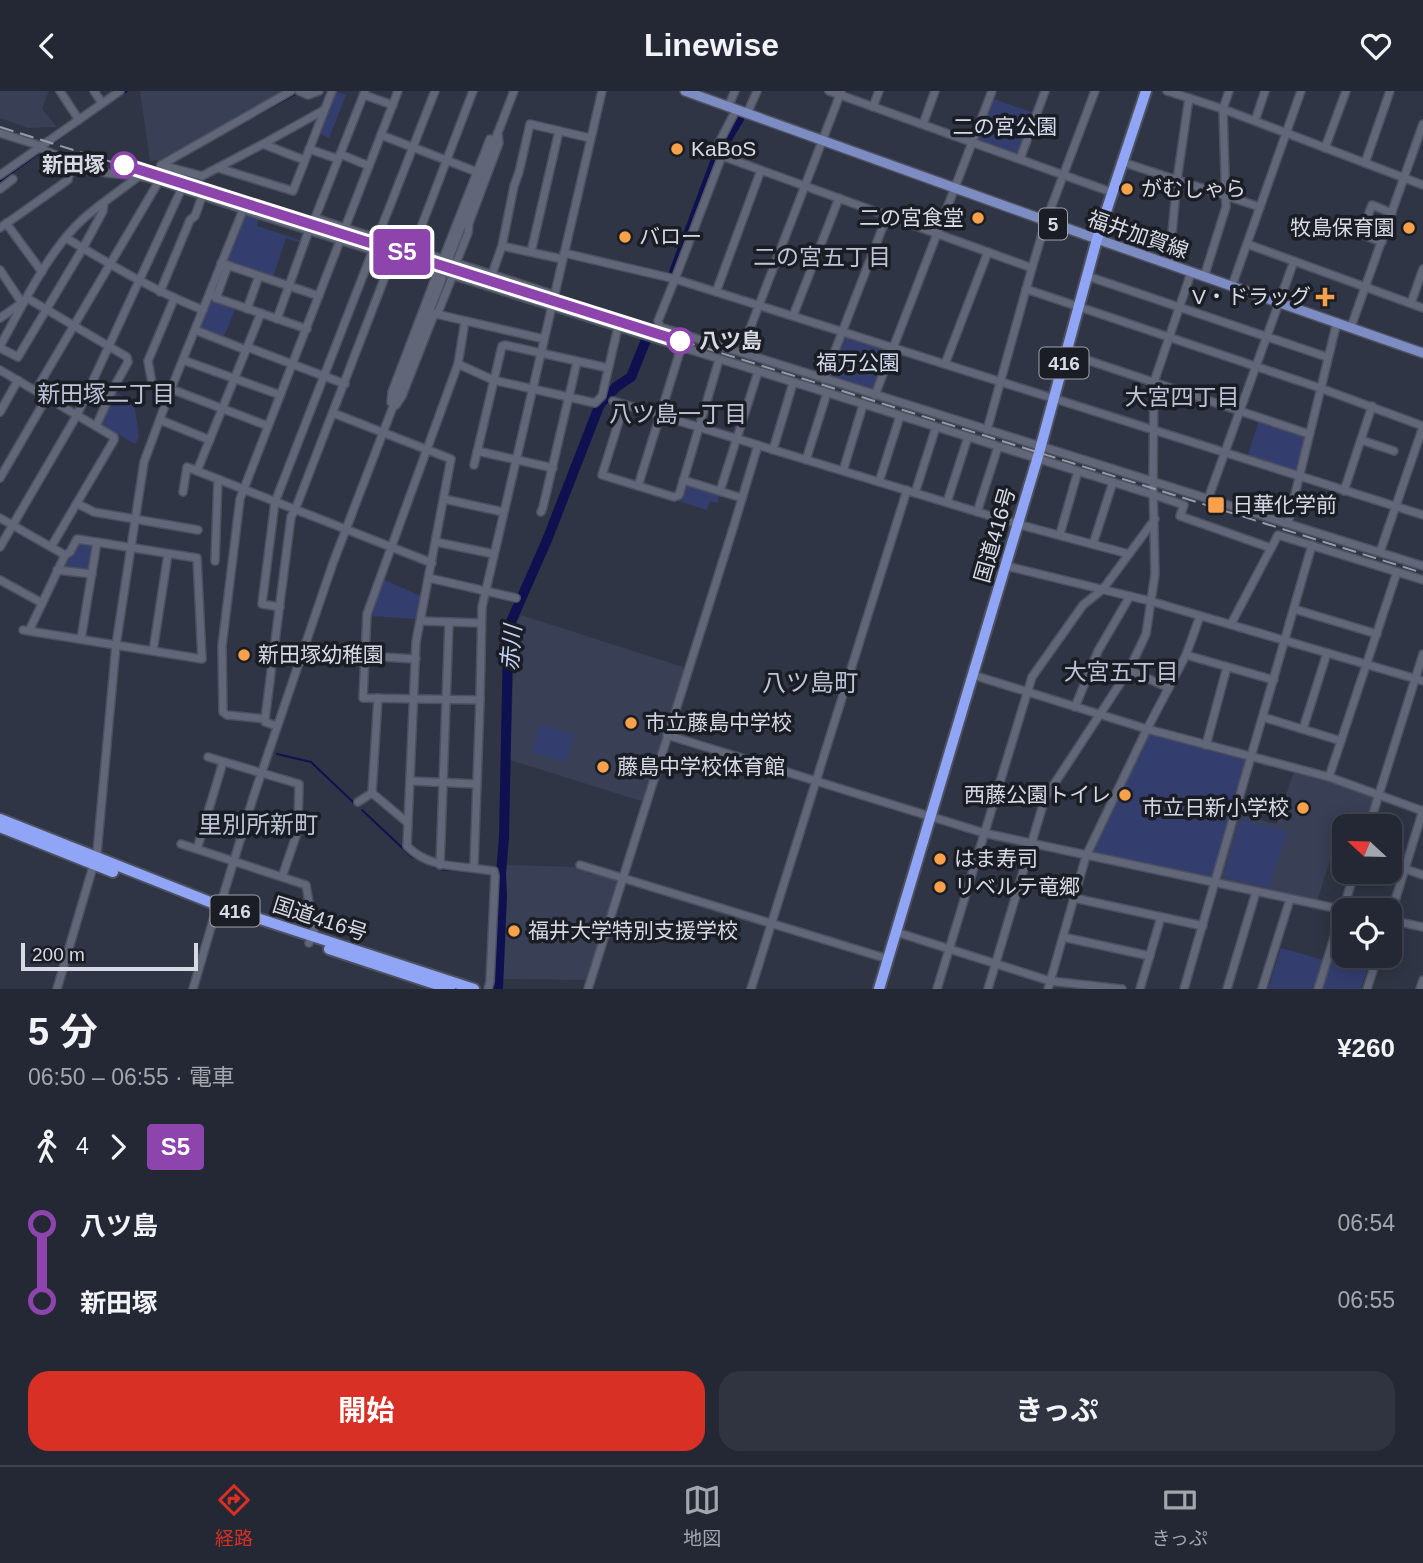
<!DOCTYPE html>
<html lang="ja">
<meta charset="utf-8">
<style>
:root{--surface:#242834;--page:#303440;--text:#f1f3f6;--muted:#a3a6ac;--line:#41444f;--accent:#d93025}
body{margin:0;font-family:Arial,"Noto Sans JP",sans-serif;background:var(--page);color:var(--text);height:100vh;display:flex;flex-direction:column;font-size:26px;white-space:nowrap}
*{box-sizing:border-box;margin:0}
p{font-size:23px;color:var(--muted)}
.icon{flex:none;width:38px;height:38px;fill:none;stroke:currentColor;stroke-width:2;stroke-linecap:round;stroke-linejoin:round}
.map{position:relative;height:898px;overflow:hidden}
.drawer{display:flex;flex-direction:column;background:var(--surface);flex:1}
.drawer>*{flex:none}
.badge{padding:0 14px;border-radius:5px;font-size:24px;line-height:46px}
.needle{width:46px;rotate:292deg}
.controls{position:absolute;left:1332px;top:723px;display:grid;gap:14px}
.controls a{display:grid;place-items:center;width:70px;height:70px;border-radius:14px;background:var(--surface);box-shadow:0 4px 18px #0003,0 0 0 2px var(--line);font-size:35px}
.scale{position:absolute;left:21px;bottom:18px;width:177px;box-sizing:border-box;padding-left:7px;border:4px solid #d7dae5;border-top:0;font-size:19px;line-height:24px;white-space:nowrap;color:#d7dae5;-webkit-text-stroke:5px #1a1d24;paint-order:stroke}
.map>.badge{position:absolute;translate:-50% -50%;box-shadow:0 0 0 4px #fff}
.legs{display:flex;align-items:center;gap:10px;height:77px;padding:0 28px;font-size:23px}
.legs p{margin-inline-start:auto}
.overview{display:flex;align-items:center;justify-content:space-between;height:119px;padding:0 28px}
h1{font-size:38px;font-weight:700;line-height:52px}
.button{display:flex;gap:14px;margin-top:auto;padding:14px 28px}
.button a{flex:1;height:80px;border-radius:21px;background:var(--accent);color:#fff;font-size:28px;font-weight:700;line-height:80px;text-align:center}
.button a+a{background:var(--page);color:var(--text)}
ul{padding:0 28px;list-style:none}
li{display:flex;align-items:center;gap:24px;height:77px;font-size:26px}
li i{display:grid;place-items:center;width:10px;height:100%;margin:0 9px;background:currentColor}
li i::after{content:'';width:18px;height:18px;margin:-9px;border:5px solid;border-radius:50%;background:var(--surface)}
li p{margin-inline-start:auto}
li:first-child i{background:linear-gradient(#0000 50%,currentColor 0)}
li:last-child i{background:linear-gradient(currentColor 50%,#0000 0)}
header{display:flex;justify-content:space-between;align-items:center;height:91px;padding:0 28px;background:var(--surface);font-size:32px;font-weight:700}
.tabs{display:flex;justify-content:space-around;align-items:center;height:98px;border-top:2px solid var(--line);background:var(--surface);font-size:19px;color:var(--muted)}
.tabs a{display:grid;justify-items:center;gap:4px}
.tabs .current{color:var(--accent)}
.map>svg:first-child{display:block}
.built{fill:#393f55}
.green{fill:#333e6f}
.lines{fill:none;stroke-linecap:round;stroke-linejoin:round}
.stream{stroke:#0f104f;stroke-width:2}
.river{stroke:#0f104f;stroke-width:10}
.minor-casing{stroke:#4d515f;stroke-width:10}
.major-casing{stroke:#4d515f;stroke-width:12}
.highway-casing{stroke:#4d515f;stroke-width:14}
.minor{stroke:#616778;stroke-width:7}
.major{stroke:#7e8cc4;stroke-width:9}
.highway{stroke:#91a5f7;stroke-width:10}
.rail{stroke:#979ba8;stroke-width:2;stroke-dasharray:14 7;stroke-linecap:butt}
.line-1-casing{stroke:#fff;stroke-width:16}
.line-1{stroke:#8e44ad;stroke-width:10}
.poi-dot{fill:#f8a14a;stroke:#1a1d24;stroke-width:2.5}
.stop-1-dot{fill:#fff;stroke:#8e44ad;stroke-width:3.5}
.labels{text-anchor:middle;stroke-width:7;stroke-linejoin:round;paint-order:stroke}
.shield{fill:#1a1d24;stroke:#9ea1ab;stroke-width:2}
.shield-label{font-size:19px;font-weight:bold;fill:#d7dae5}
.park-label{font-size:21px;fill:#d4daee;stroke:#1a1d24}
.poi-label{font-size:21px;fill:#d7dae5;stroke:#1a1d24;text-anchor:start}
.stop-label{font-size:21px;font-weight:bold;fill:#d7dae5;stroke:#1a1d24;text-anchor:end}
.street-label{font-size:21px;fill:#d7dae5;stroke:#1a1d24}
.neighbourhood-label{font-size:23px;fill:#bec4d8;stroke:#1a1d24}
.water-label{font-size:23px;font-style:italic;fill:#c4cff7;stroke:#1a1d24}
.quarter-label{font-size:24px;fill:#bec4d8;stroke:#1a1d24}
</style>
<header><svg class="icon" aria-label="back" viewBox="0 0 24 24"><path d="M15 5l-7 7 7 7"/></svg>Linewise<svg class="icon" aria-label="heart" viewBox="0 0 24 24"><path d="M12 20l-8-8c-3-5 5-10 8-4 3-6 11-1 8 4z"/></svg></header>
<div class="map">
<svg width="1423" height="898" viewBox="0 0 1423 898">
<rect width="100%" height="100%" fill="#303545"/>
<!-- built -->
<g class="built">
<polygon points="0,0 49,0 42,18 57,36 28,37 0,27"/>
<polygon points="140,0 285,0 192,51 192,54 184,56 159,69 150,70"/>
<polygon points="521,524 683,576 685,579 644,708 641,710 510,669 515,543 517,532"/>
<polygon points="1296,682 1341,694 1372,705 1373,708 1367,727 1346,720 1317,810 1222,788 1221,784 1238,725 1239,723 1276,733 1293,683"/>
<polygon points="505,774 579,776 591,784 594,781 618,791 587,889 502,888"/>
</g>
<!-- green -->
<g class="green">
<polygon points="335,0 346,4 329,47 318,42"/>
<polygon points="991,7 1034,22 1018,65 975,51"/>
<polygon points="243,119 260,124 257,135 303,150 302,152 286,147 272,189 221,172"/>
<polygon points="210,202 237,214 222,250 195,239"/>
<polygon points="842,241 893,257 875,304 824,288"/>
<polygon points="114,300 134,312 139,346 135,353 101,333"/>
<polygon points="1259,329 1301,342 1304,348 1297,379 1292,381 1248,364"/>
<polygon points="683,389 720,402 717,412 710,410 707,419 676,409"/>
<polygon points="77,448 97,451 92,483 57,479"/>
<polygon points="380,487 423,506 417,528 368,525"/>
<polygon points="540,633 574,643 566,671 532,661"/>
<polygon points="1146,640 1248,668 1213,789 1091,763"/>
<polygon points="1241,728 1288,740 1269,797 1223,786"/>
<polygon points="1344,827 1344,864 1371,865 1361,898 1321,898"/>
<polygon points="1281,857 1323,869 1313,898 1268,898"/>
</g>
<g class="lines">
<!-- stream -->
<g class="stream">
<polyline points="110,11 127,0"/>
<polyline points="219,45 295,3"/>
<polyline points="48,56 100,18"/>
<polyline points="0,90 41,61"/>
<polyline points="277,663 311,671 354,712"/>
<polyline points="362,719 411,765 419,768"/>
<polyline points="427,772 439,778 476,781"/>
<polyline points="499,783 501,783"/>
</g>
<!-- river -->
<g class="river">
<polyline points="673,184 718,63 739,28"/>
<polyline points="498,898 502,805 501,783 504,746 508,551 510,533 547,449 600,313 616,296 631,286 646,249"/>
</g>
<defs>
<g id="minor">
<polyline points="60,0 79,29"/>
<polyline points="94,0 102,12"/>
<polyline points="299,0 308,4 319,0"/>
<path d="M365 0 315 127C395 154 475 177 554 204"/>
<polyline points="829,0 1111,101"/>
<polyline points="1167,0 1223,18 1423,94"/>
<polyline points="364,4 393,14"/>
<polyline points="728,16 735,0"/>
<polyline points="873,16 879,0"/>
<polyline points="747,23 757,0"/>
<polyline points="1255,30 1265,0"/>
<polyline points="923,33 935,0"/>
<polyline points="0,42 41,55"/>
<polyline points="381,44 477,81"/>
<polyline points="263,53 304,69"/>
<polyline points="39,57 73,71 106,82 139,85 159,90 260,124 1154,404 1184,414 1180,425 1271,457"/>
<polyline points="1325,57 1346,0"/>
<polyline points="309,58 338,68"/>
<polyline points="340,63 369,75"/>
<polyline points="722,65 713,63 736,19"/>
<polyline points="1020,68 1045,0"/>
<polyline points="1122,71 1260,116"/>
<polyline points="1365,72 1390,0"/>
<polyline points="161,74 202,85 263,53 324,19"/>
<polyline points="161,74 291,0"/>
<polyline points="218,77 293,100 332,0"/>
<polyline points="0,84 120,0"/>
<polyline points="0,98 13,88"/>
<polyline points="6,132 42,181"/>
<polyline points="0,137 68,89 73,71"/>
<path d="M66 147C111 174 154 200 203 219"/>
<polyline points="377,148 435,0"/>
<polyline points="1382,151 1361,143 1372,114 1392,122"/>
<polyline points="1247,153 1423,217"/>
<polyline points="502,155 562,168"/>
<polyline points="412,160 473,0"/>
<polyline points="531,161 559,40"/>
<polyline points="564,162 675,188 1423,424"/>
<polyline points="450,165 514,0"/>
<polyline points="443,168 490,48"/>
<polyline points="221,172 319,205"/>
<polyline points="456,172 468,142 469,132 499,52 498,43"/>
<polyline points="1169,174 1177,89 1189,7"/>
<polyline points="1032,177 722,65 675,188 658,230 660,236 1423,475"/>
<polyline points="0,179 22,212"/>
<polyline points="492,183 502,155 514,95 519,81 530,33 590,47"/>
<polyline points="1087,185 1327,266"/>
<polyline points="1204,186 1226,116 1223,18 1229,0"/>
<polyline points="1232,195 1301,0"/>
<polyline points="1026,198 1320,297 1423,335"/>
<polyline points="160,201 190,129 195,125 203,103"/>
<polyline points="716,201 761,79"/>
<polyline points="210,202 216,207 237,214 307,238"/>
<polyline points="27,207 127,266 128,271 113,298 96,335"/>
<polyline points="216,207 228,174"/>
<polyline points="1411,212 1423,178"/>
<polyline points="247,218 259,185"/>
<polyline points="436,223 544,248"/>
<polyline points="793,225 839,107"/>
<polyline points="0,227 22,212"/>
<polyline points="277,228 309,139"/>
<polyline points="465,230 458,273 367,523 363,607 480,609"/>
<polyline points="1351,236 1423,33"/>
<polyline points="195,239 246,259"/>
<path d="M0 255C23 214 48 160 83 128 100 113 121 99 139 85"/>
<polyline points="247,256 345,293"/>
<polyline points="0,257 18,266 83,157 103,120 104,112"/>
<polyline points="741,261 841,1"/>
<polyline points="1066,262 1309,343"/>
<polyline points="183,269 280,304"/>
<polyline points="458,273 493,289 595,312 602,305 618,236"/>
<polyline points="945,273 988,161"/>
<polyline points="0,279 114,346 114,349 51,456"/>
<polyline points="824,288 887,125"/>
<polyline points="171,298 268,335"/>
<polyline points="36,299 159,90"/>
<polyline points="171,301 152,292 148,270 174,208"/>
<polyline points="875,304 992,0"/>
<polyline points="613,310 1017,433 1129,463"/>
<polyline points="391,311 392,301 438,180"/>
<polyline points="396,314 402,305 433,226 439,219 453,184"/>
<polyline points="624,314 602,384 674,406 679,404 719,269"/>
<polyline points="0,321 18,289"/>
<path d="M333 322 451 368 416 551 407 755C424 773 448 775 471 777L474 774 480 609 482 516 602 0"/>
<polyline points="160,329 210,349"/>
<polyline points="987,339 1032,177 1046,130 1095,0"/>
<polyline points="1361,349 1394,360"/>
<polyline points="773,359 793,292"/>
<polyline points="477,360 553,377"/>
<polyline points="806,369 827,302"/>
<polyline points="474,374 502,255 505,254 608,277"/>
<polyline points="197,380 261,222"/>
<polyline points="843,380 863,314"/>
<polyline points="0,387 47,306"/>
<polyline points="683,389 742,407"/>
<polyline points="879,391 900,325"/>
<polyline points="638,395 681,257"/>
<polyline points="720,400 758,281"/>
<polyline points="1344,400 1372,315"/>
<polyline points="183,401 187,376 432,472"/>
<polyline points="915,402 936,336"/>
<polyline points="444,408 503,421"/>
<polyline points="1208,408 1294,170"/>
<polyline points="947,411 968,346"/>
<polyline points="78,413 94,421 198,439"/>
<polyline points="541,421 543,416 577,271"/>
<polyline points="977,421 998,356"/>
<polyline points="0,427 65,464"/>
<polyline points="1288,432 1337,231"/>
<polyline points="1060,443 1078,380"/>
<polyline points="436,451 494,463"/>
<polyline points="1093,453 1113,391"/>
<polyline points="0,456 77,324 182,97"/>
<polyline points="1380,461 1423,336"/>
<polyline points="215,470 218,388"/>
<polyline points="1006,475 1150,510 1423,590"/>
<polyline points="57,479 92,483"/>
<polyline points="429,487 516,507"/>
<polyline points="0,489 42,512"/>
<polyline points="280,516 262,513 275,411 373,159"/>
<polyline points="1294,518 1377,543"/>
<polyline points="421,530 481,532"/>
<polyline points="1231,533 1278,444 1423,489"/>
<polyline points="23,539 29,540 202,568 197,467 77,448 70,461 65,464 29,540"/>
<polyline points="81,548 97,451"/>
<polyline points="153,560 168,463"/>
<polyline points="1186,564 1274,589"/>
<polyline points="365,565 416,568"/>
<polyline points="1129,579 1169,597"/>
<polyline points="973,584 1147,638 1329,686 1423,720"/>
<polyline points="1075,616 1098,560 1130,505"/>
<polyline points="1263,626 1341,650"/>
<polyline points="265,628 227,624 223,621 222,555 240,408 398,0"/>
<polyline points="277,635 265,631 265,628 291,426 295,419 393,165"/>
<polyline points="1303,638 1327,562"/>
<polyline points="667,644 984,742 1344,819"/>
<polyline points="1206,654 1227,576"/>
<polyline points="208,666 299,693 298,739 282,786"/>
<polyline points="1329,686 1397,481"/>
<polyline points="410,690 477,693"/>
<polyline points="372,702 408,732"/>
<polyline points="358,711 372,702 378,607"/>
<polyline points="1369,735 1423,563"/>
<polyline points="181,753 306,794 314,840 309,852"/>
<polyline points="197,758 223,671"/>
<polyline points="440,774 449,531"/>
<polyline points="580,774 888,868"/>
<polyline points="471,777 494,780 495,785 490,891 488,898"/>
<polyline points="1405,778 1423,784"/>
<polyline points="1074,807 1203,835"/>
<polyline points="1390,826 1423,719"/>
<polyline points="1390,829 1423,836"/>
<polyline points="896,841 1050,890 1122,898"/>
<polyline points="1063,846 1150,865"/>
<polyline points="57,898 97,762 116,554 144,371 171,298 243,119"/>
<polyline points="193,898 214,826 220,815 254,704 333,472 442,188"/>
<polyline points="588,898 735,431 758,354"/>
<polyline points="751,898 907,399"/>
<polyline points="937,898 1032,586 1083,514 1103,498 1155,428"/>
<polyline points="988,898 1045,707 1129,579 1146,543 1155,483 1153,391 1154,291 1191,182"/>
<polyline points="1048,898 1086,765 1146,640 1186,564 1200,525"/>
<polyline points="1140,898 1161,826"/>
<polyline points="1184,898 1312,454"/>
<polyline points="1227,898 1256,801"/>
<polyline points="1262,898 1290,808"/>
<polyline points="1318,898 1355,780"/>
<polyline points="1367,898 1378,864"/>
<polyline points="1420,898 1423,889"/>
</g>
<polyline id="major" points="685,0 1097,148 1423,262"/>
<g id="highway">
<polyline points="0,728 220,815 474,898"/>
<polyline points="0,736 113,781"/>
<polyline points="329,858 450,898"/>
<polyline points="879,898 1039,362 1097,148 1146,0"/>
</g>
</defs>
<!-- minor casing -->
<use href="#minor" class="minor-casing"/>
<!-- major casing -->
<use href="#major" class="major-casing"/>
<!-- highway casing -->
<use href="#highway" class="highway-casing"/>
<!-- minor -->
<use href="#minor" class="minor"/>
<!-- major -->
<use href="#major" class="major"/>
<!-- highway -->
<use href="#highway" class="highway"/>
<!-- rail -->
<polyline class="rail" points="0,36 1423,482"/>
</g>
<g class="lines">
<defs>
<polyline id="line-1" points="124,74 680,250"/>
</defs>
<!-- line-1 casing -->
<use href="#line-1" class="line-1-casing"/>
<!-- line-1 -->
<use href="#line-1" class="line-1"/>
</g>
<!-- markers -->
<g class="poi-dot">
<circle cx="677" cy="58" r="7"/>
<circle cx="1127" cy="98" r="7"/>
<circle cx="978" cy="127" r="7"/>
<circle cx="1409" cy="137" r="7"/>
<circle cx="625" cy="146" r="7"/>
<path d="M1321.5 195.5h7v7h7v7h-7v7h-7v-7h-7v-7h7z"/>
<rect x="1207" y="405" width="18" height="18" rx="3.5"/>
<circle cx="244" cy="564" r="7"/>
<circle cx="631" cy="632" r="7"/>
<circle cx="603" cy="676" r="7"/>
<circle cx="1125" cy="704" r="7"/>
<circle cx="1303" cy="717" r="7"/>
<circle cx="940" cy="768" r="7"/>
<circle cx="940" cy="796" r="7"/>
<circle cx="514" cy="840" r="7"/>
</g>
<g class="stop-1-dot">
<circle cx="124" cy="74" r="12"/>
<circle cx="680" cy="250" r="12"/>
</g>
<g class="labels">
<!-- shield labels -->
<g class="shield">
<rect x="1039" y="117.5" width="28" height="31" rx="5"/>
<rect x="1039.5" y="256.5" width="49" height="31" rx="5"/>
<rect x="210.5" y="804.5" width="49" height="31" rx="5"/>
</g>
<g class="shield-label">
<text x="1053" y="140">5</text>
<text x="1064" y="279">416</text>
<text x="235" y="827">416</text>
</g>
<!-- park labels -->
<g class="park-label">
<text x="1005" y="43">二の宮公園</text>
<text x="858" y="279">福万公園</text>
</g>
<!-- poi labels -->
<g class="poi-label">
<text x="691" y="65">KaBoS</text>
<text x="1141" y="105">がむしゃら</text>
<text x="964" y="134" text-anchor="end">二の宮食堂</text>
<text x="1395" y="144" text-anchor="end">牧島保育園</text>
<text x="639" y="153">バロー</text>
<text x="1311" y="213" text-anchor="end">V・ドラッグ</text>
<text x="1232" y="421">日華化学前</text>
<text x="258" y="571">新田塚幼稚園</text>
<text x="645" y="639">市立藤島中学校</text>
<text x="617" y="683">藤島中学校体育館</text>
<text x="1111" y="711" text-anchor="end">西藤公園トイレ</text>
<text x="1289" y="724" text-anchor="end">市立日新小学校</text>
<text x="954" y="775">はま寿司</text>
<text x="954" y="803">リベルテ竜郷</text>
<text x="528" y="847">福井大学特別支援学校</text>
</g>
<!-- stop labels -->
<g class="stop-label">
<text x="105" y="81">新田塚</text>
<text x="699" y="257" text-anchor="start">八ツ島</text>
</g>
<!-- street labels -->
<g class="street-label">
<text transform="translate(1138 144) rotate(19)" y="7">福井加賀線</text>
<text transform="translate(995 444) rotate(-74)" y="7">国道416号</text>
<text transform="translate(320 828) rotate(18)" y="7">国道416号</text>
</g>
<!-- neighbourhood labels -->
<g class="neighbourhood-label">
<text x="822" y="174">二の宮五丁目</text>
<text x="106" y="311">新田塚二丁目</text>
<text x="1182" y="314">大宮四丁目</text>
<text x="678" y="331">八ツ島一丁目</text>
<text x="1121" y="589">大宮五丁目</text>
</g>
<!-- water labels -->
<g class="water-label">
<text transform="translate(511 557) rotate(-85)" y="8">赤川</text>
</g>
<!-- quarter labels -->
<g class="quarter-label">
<text x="810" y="600">八ツ島町</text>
<text x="258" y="742">里別所新町</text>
</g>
</g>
</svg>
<div class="controls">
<a><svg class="needle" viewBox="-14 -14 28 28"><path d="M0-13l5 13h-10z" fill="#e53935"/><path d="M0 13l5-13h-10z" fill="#a3a6ac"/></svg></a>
<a><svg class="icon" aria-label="locate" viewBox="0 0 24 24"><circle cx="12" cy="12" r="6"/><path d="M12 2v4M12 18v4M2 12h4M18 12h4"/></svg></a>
</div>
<div class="scale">200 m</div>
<b class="badge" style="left:402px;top:161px;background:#8e44ad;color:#fff">S5</b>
</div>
<section class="drawer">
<div class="overview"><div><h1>5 分</h1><p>06:50 – 06:55 · 電車</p></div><b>¥260</b></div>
<div class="legs"><svg class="icon" aria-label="walk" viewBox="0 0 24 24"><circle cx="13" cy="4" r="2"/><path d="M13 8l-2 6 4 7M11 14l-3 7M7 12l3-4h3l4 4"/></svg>4<svg class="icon" aria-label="forward" viewBox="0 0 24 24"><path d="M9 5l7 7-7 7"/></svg><b class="badge" style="background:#8e44ad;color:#fff">S5</b></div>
<ul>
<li><i style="color:#8e44ad"></i><b>八ツ島</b><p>06:54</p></li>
<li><i style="color:#8e44ad"></i><b>新田塚</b><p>06:55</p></li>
</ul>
<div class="button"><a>開始</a><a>きっぷ</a></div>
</section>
<nav class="tabs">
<a class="current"><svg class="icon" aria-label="directions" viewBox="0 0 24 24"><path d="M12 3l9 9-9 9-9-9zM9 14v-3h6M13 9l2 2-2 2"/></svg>経路</a>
<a><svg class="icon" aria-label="map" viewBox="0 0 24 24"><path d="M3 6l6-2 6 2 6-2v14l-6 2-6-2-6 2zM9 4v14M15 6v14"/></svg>地図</a>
<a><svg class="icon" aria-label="tickets" viewBox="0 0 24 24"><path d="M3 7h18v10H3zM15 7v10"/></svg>きっぷ</a>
</nav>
